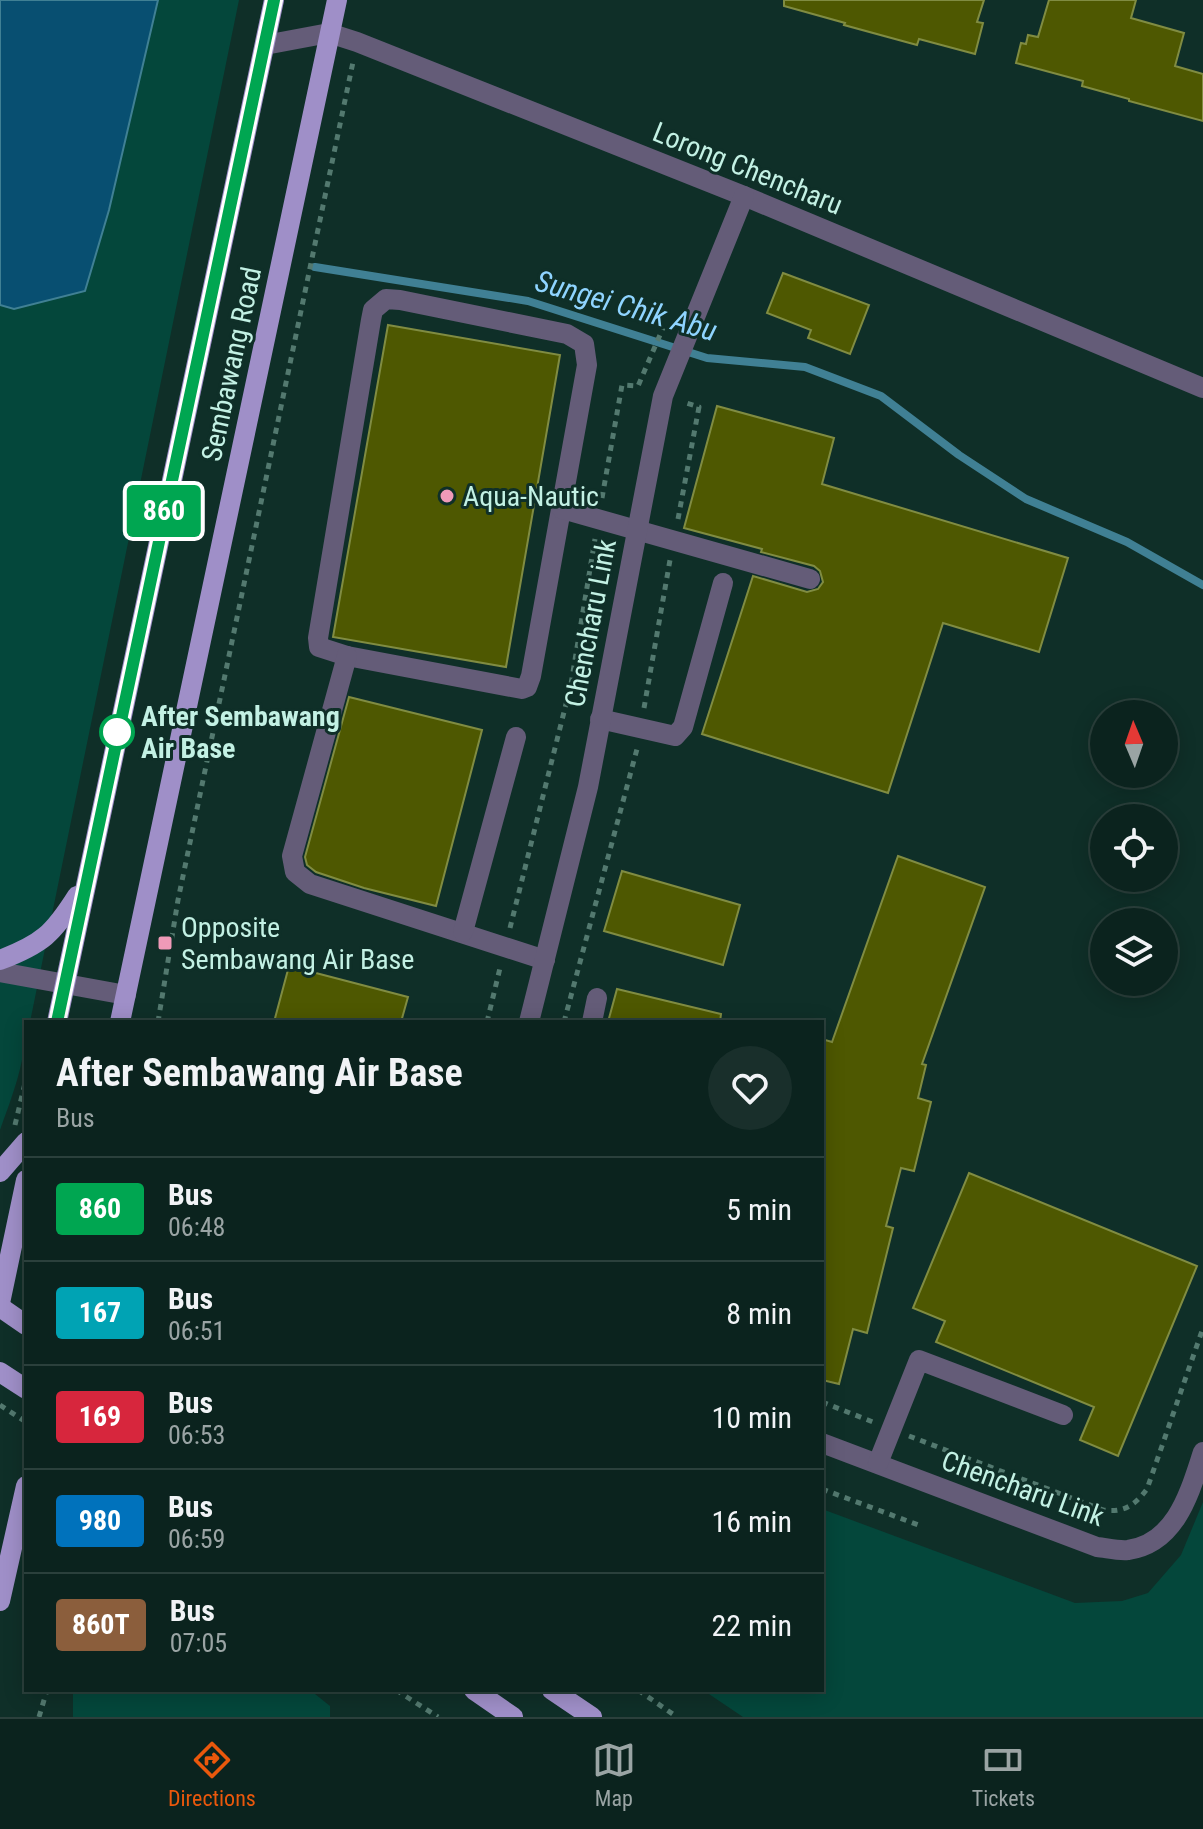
<!DOCTYPE html>
<style>
:root{--surface:#0b231e;--page:#192f2b;--text:#f1f3f6;--muted:#9aa4a4;--line:#2b403c;--accent:#ea580c}
body{margin:0;font-family:"Roboto Condensed",sans-serif;background:var(--page);color:var(--text);height:100vh;display:flex;flex-direction:column;font-size:30px;white-space:nowrap}
*{box-sizing:border-box;margin:0}
p{font-size:26px;color:var(--muted)}
.icon{flex:none;width:44px;height:44px;fill:none;stroke:currentColor;stroke-width:2;stroke-linecap:round;stroke-linejoin:round}
.map{position:relative;flex:1;overflow:hidden}
.sheet{position:absolute;left:24px;top:1020px;width:800px;height:672px;display:flex;flex-direction:column;background:var(--surface);border-radius:0px;box-shadow:0 4px 20px #0003,0 0 0 2px var(--line)}
.sheet>*{flex:none}
.badge{padding:0 16px;border-radius:6px;font-size:28px;line-height:52px}
.needle{width:52px;rotate:358deg}
.buttons{position:absolute;left:1090px;top:700px;display:grid;gap:16px}
.buttons a{display:grid;place-items:center;width:88px;height:88px;border-radius:50%;background:var(--surface);box-shadow:0 4px 20px #0003,0 0 0 2px var(--line);font-size:40px}
.map>.badge{position:absolute;translate:-50% -50%;box-shadow:0 0 0 4px #fff}
.round{display:grid;place-items:center;flex:none;width:84px;height:84px;border-radius:42px;background:var(--page)}
.overview{display:flex;align-items:center;justify-content:space-between;height:136px;padding:0 32px}
h1{font-size:38px;font-weight:700;line-height:60px}
ul{padding:0;list-style:none}
li{display:flex;align-items:center;gap:24px;height:104px;padding:0 32px;border-top:2px solid var(--line)}
li div{flex:1}
li b{display:block;font-size:30px}
li em{font-style:normal}
li .badge{min-width:88px;font-weight:700;text-align:center}
.tabs{display:flex;justify-content:space-around;align-items:center;height:112px;border-top:2px solid var(--line);background:var(--surface);font-size:22px;color:var(--muted)}
.tabs a{display:grid;justify-items:center;gap:4px}
.tabs .selected{color:var(--accent)}
.map>svg:first-child{display:block}
.green{fill:#04473b}
.water{fill:#084f71;stroke:#408094;stroke-width:2}
.lines{fill:none;stroke-linecap:round;stroke-linejoin:round}
.stream{stroke:#408094;stroke-width:8}
.building{fill:#4e5801;stroke:#808c42;stroke-width:2}
.path{stroke:#53796f;stroke-width:5;stroke-dasharray:6 6;stroke-linecap:butt}
.minor{stroke:#645c78;stroke-width:20}
.major{stroke:#9f8fc8;stroke-width:20}
.line-casing{stroke:#fff;stroke-width:18}
.line{stroke:#00a651;stroke-width:12}
.poi-dot{fill:#ef9ab8;stroke:#0f2f28;stroke-width:3}
.stop-dot{fill:#fff;stroke:#00a651;stroke-width:4}
.labels{text-anchor:middle;stroke-width:6;stroke-linejoin:round;paint-order:stroke}
.street-label{font-size:28px;fill:#c3f1e4;stroke:#0f2f28}
.poi-label{font-size:28px;fill:#c3f1e4;stroke:#0f2f28;text-anchor:start}
.stop-label{font-size:28px;font-weight:bold;fill:#c3f1e4;stroke:#0f2f28;text-anchor:start}
.water-label{font-size:30px;font-style:italic;fill:#8fd4ff;stroke:#0f2f28}
</style>
<div class="map">
<svg width="1203" height="1717" viewBox="0 0 1203 1717">
<rect width="100%" height="100%" fill="#0f2f28"/>
<!-- green -->
<g class="green">
<path d="M0 0H239L30 1022H26C26 1061 13 1094 0 1130Z"/>
<polygon points="1203,1502 1203,1717 743,1717 703,1690 822,1690 822,1509 1075,1603 1122,1601 1148,1593 1181,1555"/>
<polygon points="73,1690 310,1690 330,1706 330,1717 73,1717"/>
</g>
<!-- water -->
<polygon class="water" points="0,0 158,0 109,210 85,291 14,309 0,305"/>
<g class="lines">
<!-- stream -->
<polyline class="stream" points="315,267 528,301 707,358 805,367 881,396 959,455 1026,499 1127,542 1203,585"/>
</g>
<!-- building -->
<g class="building">
<polygon points="784,0 984,0 977,22 983,23 975,54 919,39 917,45 844,25 845,23 784,6"/>
<polygon points="1049,0 1136,0 1131,18 1184,33 1175,66 1203,74 1203,121 1129,101 1129,99 1082,86 1083,81 1016,63 1021,43 1026,44 1028,35 1038,37"/>
<polygon points="783,273 869,305 850,354 808,338 811,330 767,313"/>
<polygon points="388,325 560,355 506,667 333,637"/>
<polygon points="717,406 834,438 822,484 1068,558 1039,652 943,623 888,793 702,734 753,576 807,592 818,589 823,582 820,571 814,566 761,552 762,549 684,528"/>
<polygon points="349,697 482,730 436,906 364,888 316,872 307,865 305,857"/>
<polygon points="898,856 985,887 922,1064 926,1065 918,1098 931,1102 914,1171 901,1168 886,1226 893,1228 867,1333 853,1329 839,1384 822,1380 822,1039 832,1042"/>
<polygon points="622,871 740,905 723,965 604,931"/>
<polygon points="289,966 408,997 401,1022 274,1022"/>
<polygon points="617,989 721,1014 720,1022 608,1022"/>
<polygon points="969,1173 1197,1266 1118,1456 1080,1440 1094,1407 936,1342 945,1321 913,1308"/>
</g>
<g class="lines">
<!-- path -->
<g class="path">
<polyline points="602,498 622,385 638,386 663,328"/>
<polyline points="678,519 699,407 683,402"/>
<polyline points="644,708 670,560"/>
<polyline points="510,928 571,684 595,539"/>
<polyline points="158,1022 178,900 353,62"/>
<polyline points="487,1022 500,968"/>
<polyline points="564,1022 637,749"/>
<polyline points="15,1125 26,1079"/>
<polyline points="822,1402 873,1422"/>
<polyline points="0,1405 26,1422"/>
<path d="M909 1436 1103 1510C1124 1513 1135 1505 1147 1489L1203 1328"/>
<polyline points="822,1489 921,1526"/>
<polyline points="396,1690 438,1717"/>
<polyline points="638,1690 677,1717"/>
<polyline points="39,1717 47,1690"/>
</g>
<!-- minor -->
<g class="minor">
<polyline points="265,45 329,33 357,42 744,196 1203,388"/>
<polygon points="386,299 400,300 567,334 584,344 587,365 531,676 527,687 522,689 347,656 319,647 318,638 371,320 373,310"/>
<polyline points="562,509 810,579"/>
<polyline points="347,656 292,856 295,872 310,884 545,960"/>
<polyline points="600,719 675,736 683,727 723,583"/>
<polyline points="463,932 516,737"/>
<polyline points="0,972 126,995"/>
<polyline points="529,1022 588,787 663,396 744,196"/>
<polyline points="592,1022 597,998"/>
<path d="M822 1443 1097 1547C1107 1548 1118 1551 1128 1550 1177 1543 1190 1491 1203 1452"/>
<polyline points="878,1463 919,1360 1063,1415"/>
</g>
<!-- major -->
<g class="major">
<path d="M0 960C42 944 53 934 77 896"/>
<polyline points="57,1022 274,0"/>
<polyline points="120,1022 337,0"/>
<polyline points="0,1172 26,1142"/>
<polyline points="0,1303 26,1180"/>
<polyline points="0,1307 26,1325"/>
<polyline points="0,1372 26,1389"/>
<polyline points="0,1601 26,1486"/>
<polyline points="474,1690 513,1717"/>
<polyline points="552,1690 592,1717"/>
</g>
</g>
<g class="lines">
<defs>
<polyline id="line" points="57,1022 274,0"/>
</defs>
<!-- line casing -->
<use href="#line" class="line-casing"/>
<!-- line -->
<use href="#line" class="line"/>
</g>
<!-- markers -->
<g class="poi-dot">
<circle cx="447" cy="496" r="8"/>
<rect x="157" y="935" width="16" height="16" rx="4"/>
</g>
<circle class="stop-dot" cx="117" cy="732" r="16"/>
<g class="labels">
<!-- street labels -->
<g class="street-label">
<text transform="translate(748 168) rotate(22)" y="10">Lorong Chencharu</text>
<text transform="translate(231 364) rotate(-78)" y="10">Sembawang Road</text>
<text transform="translate(590 623) rotate(-79)" y="10">Chencharu Link</text>
<text transform="translate(1023 1488) rotate(20)" y="10">Chencharu Link</text>
</g>
<!-- poi labels -->
<g class="poi-label">
<text x="463" y="506">Aqua-Nautic</text>
<text x="181" y="937">Opposite<tspan x="181" dy="32">Sembawang Air Base</tspan></text>
</g>
<!-- stop labels -->
<g class="stop-label">
<text x="141" y="726">After Sembawang<tspan x="141" dy="32">Air Base</tspan></text>
</g>
<!-- water labels -->
<g class="water-label">
<text transform="translate(626 306) rotate(16)" y="10">Sungei Chik Abu</text>
</g>
</g>
</svg>
<div class="buttons">
<a><svg class="needle" viewBox="-14 -14 28 28"><path d="M0-13l5 13h-10z" fill="#e53935"/><path d="M0 13l5-13h-10z" fill="#9aa4a4"/></svg></a>
<a><svg class="icon" aria-label="locate" viewBox="0 0 24 24"><circle cx="12" cy="12" r="6"/><path d="M12 2v4M12 18v4M2 12h4M18 12h4"/></svg></a>
<a><svg class="icon" aria-label="layers" viewBox="0 0 24 24"><path d="M12 4l9 5-9 5-9-5zM3 14l9 5 9-5"/></svg></a>
</div>
<b class="badge" style="left:164px;top:511px;background:#00a651;color:#fff">860</b>
<section class="sheet">
<div class="overview"><div><h1>After Sembawang Air Base</h1><p>Bus</p></div><a class="round"><svg class="icon" aria-label="heart" viewBox="0 0 24 24"><path d="M12 20l-8-8c-3-5 5-10 8-4 3-6 11-1 8 4z"/></svg></a></div>
<ul>
<li><span class="badge" style="background:#00a651;color:#fff">860</span><div><b>Bus</b><p>06:48</p></div><em>5 min</em></li>
<li><span class="badge" style="background:#00a3b4;color:#fff">167</span><div><b>Bus</b><p>06:51</p></div><em>8 min</em></li>
<li><span class="badge" style="background:#d7263d;color:#fff">169</span><div><b>Bus</b><p>06:53</p></div><em>10 min</em></li>
<li><span class="badge" style="background:#0072bc;color:#fff">980</span><div><b>Bus</b><p>06:59</p></div><em>16 min</em></li>
<li><span class="badge" style="background:#8b5e3c;color:#fff">860T</span><div><b>Bus</b><p>07:05</p></div><em>22 min</em></li>
</ul>
</section>
</div>
<nav class="tabs">
<a class="selected"><svg class="icon" aria-label="directions" viewBox="0 0 24 24"><path d="M12 3l9 9-9 9-9-9zM9 14v-3h6M13 9l2 2-2 2"/></svg>Directions</a>
<a><svg class="icon" aria-label="map" viewBox="0 0 24 24"><path d="M3 6l6-2 6 2 6-2v14l-6 2-6-2-6 2zM9 4v14M15 6v14"/></svg>Map</a>
<a><svg class="icon" aria-label="tickets" viewBox="0 0 24 24"><path d="M3 7h18v10H3zM15 7v10"/></svg>Tickets</a>
</nav>
